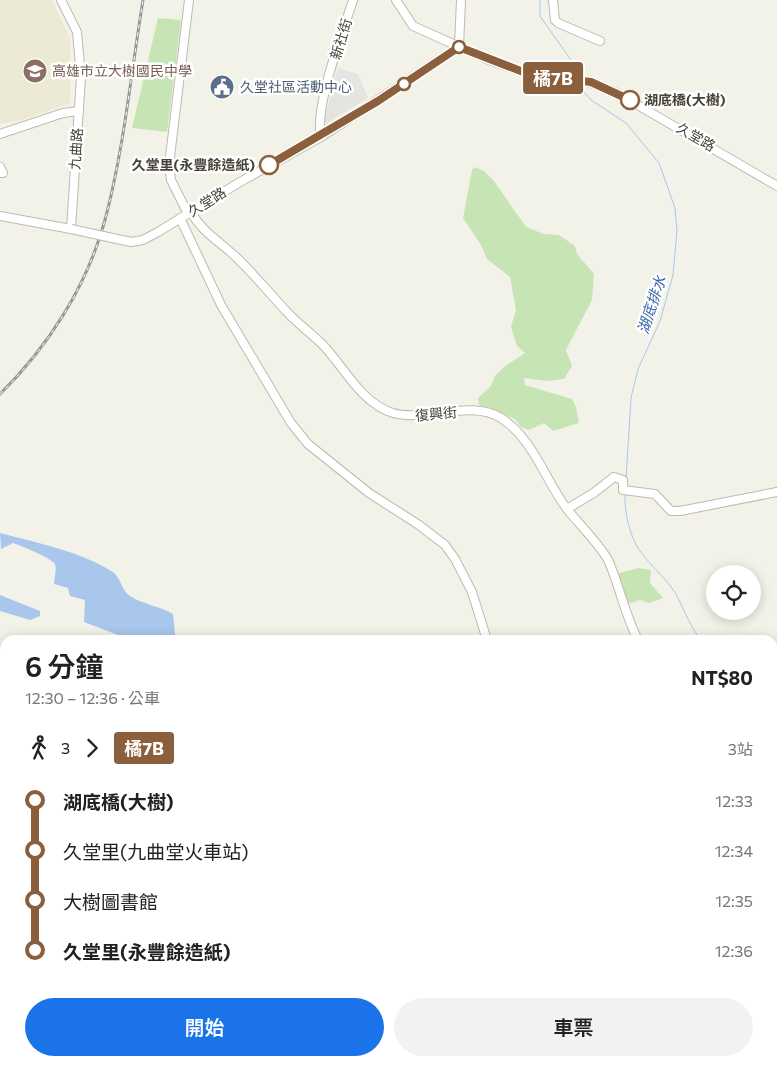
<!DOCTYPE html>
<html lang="zh-TW">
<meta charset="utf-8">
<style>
:root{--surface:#fff;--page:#f2f2f2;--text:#222;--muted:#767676;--accent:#1a73e8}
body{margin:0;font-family:Commissioner,"Noto Sans TC",sans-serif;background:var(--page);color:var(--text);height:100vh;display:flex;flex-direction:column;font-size:19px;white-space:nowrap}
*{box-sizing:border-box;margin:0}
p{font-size:16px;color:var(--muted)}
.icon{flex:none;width:28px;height:28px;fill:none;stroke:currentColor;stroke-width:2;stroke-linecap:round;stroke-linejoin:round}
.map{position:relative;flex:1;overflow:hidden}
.panel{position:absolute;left:0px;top:635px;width:778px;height:431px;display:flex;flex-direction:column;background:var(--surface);border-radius:15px 15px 0 0;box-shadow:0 2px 12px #0003}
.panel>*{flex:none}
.badge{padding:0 10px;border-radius:4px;font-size:18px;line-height:32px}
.buttons{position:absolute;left:706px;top:565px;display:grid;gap:10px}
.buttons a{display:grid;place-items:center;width:55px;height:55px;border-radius:50%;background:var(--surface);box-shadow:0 2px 12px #0003;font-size:25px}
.map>.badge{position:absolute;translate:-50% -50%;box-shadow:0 0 0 2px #fff}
.legs{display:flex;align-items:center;gap:8px;height:55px;padding:0 25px;font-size:16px}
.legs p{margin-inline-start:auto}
.overview{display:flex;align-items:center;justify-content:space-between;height:85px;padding:0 25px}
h1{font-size:28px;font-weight:600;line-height:38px}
.button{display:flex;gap:10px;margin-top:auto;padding:10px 25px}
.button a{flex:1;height:58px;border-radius:30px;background:var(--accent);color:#fff;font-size:20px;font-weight:600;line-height:58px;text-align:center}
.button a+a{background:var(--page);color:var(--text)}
ul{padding:0 25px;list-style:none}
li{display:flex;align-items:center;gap:18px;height:50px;font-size:19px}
li i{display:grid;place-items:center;width:8px;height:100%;margin:0 6px;background:currentColor}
li i::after{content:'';width:12px;height:12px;margin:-6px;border:4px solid;border-radius:50%;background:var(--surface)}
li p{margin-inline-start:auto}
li:first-child i{background:linear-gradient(#0000 50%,currentColor 0)}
li:last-child i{background:linear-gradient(currentColor 50%,#0000 0)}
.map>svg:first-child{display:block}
.industrial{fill:#e6e3dd}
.education{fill:#ece9d4}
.green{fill:#c7e5b4}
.parking{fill:#e5e4e0}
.water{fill:#a9c6ec}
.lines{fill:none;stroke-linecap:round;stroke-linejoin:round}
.stream{stroke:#a9c6ec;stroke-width:1}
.minor-casing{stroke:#bebbac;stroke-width:10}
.minor{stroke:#fff;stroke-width:8}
.rail-casing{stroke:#979797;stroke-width:3}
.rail{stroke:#fff;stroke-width:1;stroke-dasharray:4;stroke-linecap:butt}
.minor-bridge-casing{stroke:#bebbac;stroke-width:10;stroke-linecap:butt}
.minor-bridge{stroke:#fff;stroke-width:8}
.line-1-casing{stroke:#fff;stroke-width:11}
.line-1{stroke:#8b5e3c;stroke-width:8}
.stop-1-dot{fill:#fff;stroke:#8b5e3c;stroke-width:2.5}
.labels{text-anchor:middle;stroke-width:5;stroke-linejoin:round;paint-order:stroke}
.street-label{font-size:14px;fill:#474338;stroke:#fff}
.education-label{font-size:14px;fill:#785e54;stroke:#fff;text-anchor:start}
.service-label{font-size:14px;fill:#4e5e75;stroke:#fff;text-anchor:start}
.stop-label{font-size:14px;font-weight:bold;fill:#474338;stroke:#fff;text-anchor:start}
.water-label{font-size:15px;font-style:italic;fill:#3768ac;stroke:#fff}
</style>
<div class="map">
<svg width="777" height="1066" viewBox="0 0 777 1066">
<rect width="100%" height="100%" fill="#f3f2e9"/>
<!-- industrial -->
<polygon class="industrial" points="5,900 5,1061 53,1061 54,1066 0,1066 0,902"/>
<!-- education -->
<polygon class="education" points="0,0 52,0 70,39 70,103 22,120 0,124"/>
<!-- green -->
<g class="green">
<polygon points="158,18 181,20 167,132 132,128"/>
<polygon points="474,167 484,171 494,181 526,227 544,234 559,235 575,246 577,254 594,274 592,300 566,350 572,366 564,379 546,381 524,378 525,385 572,399 576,407 579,423 553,431 544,423 529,430 521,427 515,419 479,405 478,398 491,386 495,376 504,367 525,353 517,346 511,327 516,310 510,277 487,259 481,245 463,218 472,170"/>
<polygon points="639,568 651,570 650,583 663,598 649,603 640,600 631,603 625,602 615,574"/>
<polygon points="0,776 5,777 5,840 0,837"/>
<polygon points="433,1061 496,1061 500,1066 422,1066"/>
</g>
<!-- parking -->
<polygon class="parking" points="338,68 358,74 368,98 326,124 325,116"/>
<!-- water -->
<g class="water">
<path d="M0 533C37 543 80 551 113 572 121 578 121 590 130 596 144 605 160 606 173 614L175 635 163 640H131L84 622 85 600 70 596 68 588 54 584C54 579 57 569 55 564 50 557 21 546 13 543L1 549Z"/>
<polygon points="0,595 40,611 40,616 30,620 0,611"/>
<polygon points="5,918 5,983 0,964 0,921"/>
</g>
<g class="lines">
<!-- stream -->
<g class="stream">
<polyline points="540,0 540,16 578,70 580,76"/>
<polyline points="582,85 584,92 591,100 626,123 659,163 675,208 677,231 673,275 660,321 638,369 631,398 626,479"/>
<path d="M625 493C624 512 630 540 643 555 654 569 668 580 677 596 685 612 690 626 701 640"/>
<polyline points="772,691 777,691"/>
</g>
<defs>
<g id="minor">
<polyline points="396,0 413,26 489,60 531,75 586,81 617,93 777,186"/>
<polyline points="553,0 555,20 558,23 600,41"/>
<polyline points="459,47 461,0"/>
<polyline points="0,134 63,113 79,111"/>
<path d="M321 137C314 106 343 32 353 0"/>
<polyline points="0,167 3,173 0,173"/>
<path d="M191 212C202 232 219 241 236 257 254 274 270 294 287 312 298 324 312 334 323 345 344 367 362 404 393 413 425 422 471 399 501 418 533 438 545 480 567 509 578 523 603 548 609 562 620 588 625 615 638 640"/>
<polyline points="188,214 171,180 169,165 189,0"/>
<polyline points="0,216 71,229 81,77 77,32 61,0"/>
<polyline points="180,218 221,305 291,423 308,444 369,493 419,525 445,545 455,559 472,592 487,640"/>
<polyline points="158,232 240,182 321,137 459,47"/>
<polyline points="567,509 595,492 614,477 623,480 623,490 655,494 671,511 680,511 777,492"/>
<polyline points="0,891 5,887"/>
<polyline points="772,907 777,903"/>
<polyline points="508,1061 513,1066"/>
<polyline points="556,1061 556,1066"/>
<polyline points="149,1066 154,1061"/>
<polyline points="430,1066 443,1061"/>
</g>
</defs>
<!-- minor casing -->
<use href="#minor" class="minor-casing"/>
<!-- minor -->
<use href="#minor" class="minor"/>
<defs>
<path id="rail" d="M0 394C48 347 87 286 105 220 124 149 131 73 143 0"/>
</defs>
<!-- rail casing -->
<use href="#rail" class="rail-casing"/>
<!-- rail -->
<use href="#rail" class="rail"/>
<defs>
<polyline id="minor-bridge" points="71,229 131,242 143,240 158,232"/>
</defs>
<!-- minor-bridge casing -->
<use href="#minor-bridge" class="minor-bridge-casing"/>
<!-- minor-bridge -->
<use href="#minor-bridge" class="minor-bridge"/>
</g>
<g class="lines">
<defs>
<polyline id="line-1" points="269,165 378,101 459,47 531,75 591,82 630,100"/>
</defs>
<!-- line-1 casing -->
<use href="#line-1" class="line-1-casing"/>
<!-- line-1 -->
<use href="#line-1" class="line-1"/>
</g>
<!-- icons -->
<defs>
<symbol id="school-disc" viewBox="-11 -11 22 22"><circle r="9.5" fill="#8d6e63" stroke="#fff"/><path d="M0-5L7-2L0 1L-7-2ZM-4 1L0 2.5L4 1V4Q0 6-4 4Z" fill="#fff"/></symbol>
<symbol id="civic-disc" viewBox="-11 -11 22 22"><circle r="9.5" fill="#5c6f8a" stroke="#fff"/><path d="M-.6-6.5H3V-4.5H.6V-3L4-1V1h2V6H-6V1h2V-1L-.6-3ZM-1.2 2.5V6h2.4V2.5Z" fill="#fff"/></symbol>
</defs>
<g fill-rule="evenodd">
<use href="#school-disc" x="21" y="57" width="28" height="28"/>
<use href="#civic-disc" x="208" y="73" width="28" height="28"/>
</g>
<!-- markers -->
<g class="stop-1-dot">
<circle cx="459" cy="47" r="6"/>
<circle cx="404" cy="84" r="6"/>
<circle cx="630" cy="100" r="9"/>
<circle cx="269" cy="165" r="9"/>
</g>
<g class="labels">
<!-- street labels -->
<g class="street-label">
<text transform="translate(341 39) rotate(-73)" y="5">新社街</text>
<text transform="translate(696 137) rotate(30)" y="5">久堂路</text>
<text transform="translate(76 149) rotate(-86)" y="5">九曲路</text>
<text transform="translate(207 202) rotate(-32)" y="5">久堂路</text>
<text transform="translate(436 414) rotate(-5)" y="5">復興街</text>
</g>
<!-- education labels -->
<g class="education-label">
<text x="52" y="76">高雄市立大樹國民中學</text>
</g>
<!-- service labels -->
<g class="service-label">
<text x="240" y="92">久堂社區活動中心</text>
</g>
<!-- stop labels -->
<g class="stop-label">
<text x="644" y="105">湖底橋(大樹)</text>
<text x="255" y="170" text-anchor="end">久堂里(永豐餘造紙)</text>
</g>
<!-- water labels -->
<g class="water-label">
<text transform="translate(652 305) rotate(-72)" y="5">湖底排水</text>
</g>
</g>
</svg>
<div class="buttons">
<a><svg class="icon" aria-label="locate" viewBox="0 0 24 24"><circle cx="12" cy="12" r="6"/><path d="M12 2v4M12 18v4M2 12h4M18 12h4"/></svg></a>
</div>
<b class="badge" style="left:553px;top:78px;background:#8b5e3c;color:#fff">橘7B</b>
<section class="panel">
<div class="overview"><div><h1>6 分鐘</h1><p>12:30 – 12:36 · 公車</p></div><b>NT$80</b></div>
<div class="legs"><svg class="icon" aria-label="walk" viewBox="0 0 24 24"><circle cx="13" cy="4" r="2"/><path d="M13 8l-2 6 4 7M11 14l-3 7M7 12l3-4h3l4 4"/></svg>3<svg class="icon" aria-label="forward" viewBox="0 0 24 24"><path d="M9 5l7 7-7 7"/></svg><b class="badge" style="background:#8b5e3c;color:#fff">橘7B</b><p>3站</p></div>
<ul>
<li><i style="color:#8b5e3c"></i><b>湖底橋(大樹)</b><p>12:33</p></li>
<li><i style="color:#8b5e3c"></i><span>久堂里(九曲堂火車站)</span><p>12:34</p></li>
<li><i style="color:#8b5e3c"></i><span>大樹圖書館</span><p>12:35</p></li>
<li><i style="color:#8b5e3c"></i><b>久堂里(永豐餘造紙)</b><p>12:36</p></li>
</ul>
<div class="button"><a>開始</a><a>車票</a></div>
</section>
</div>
